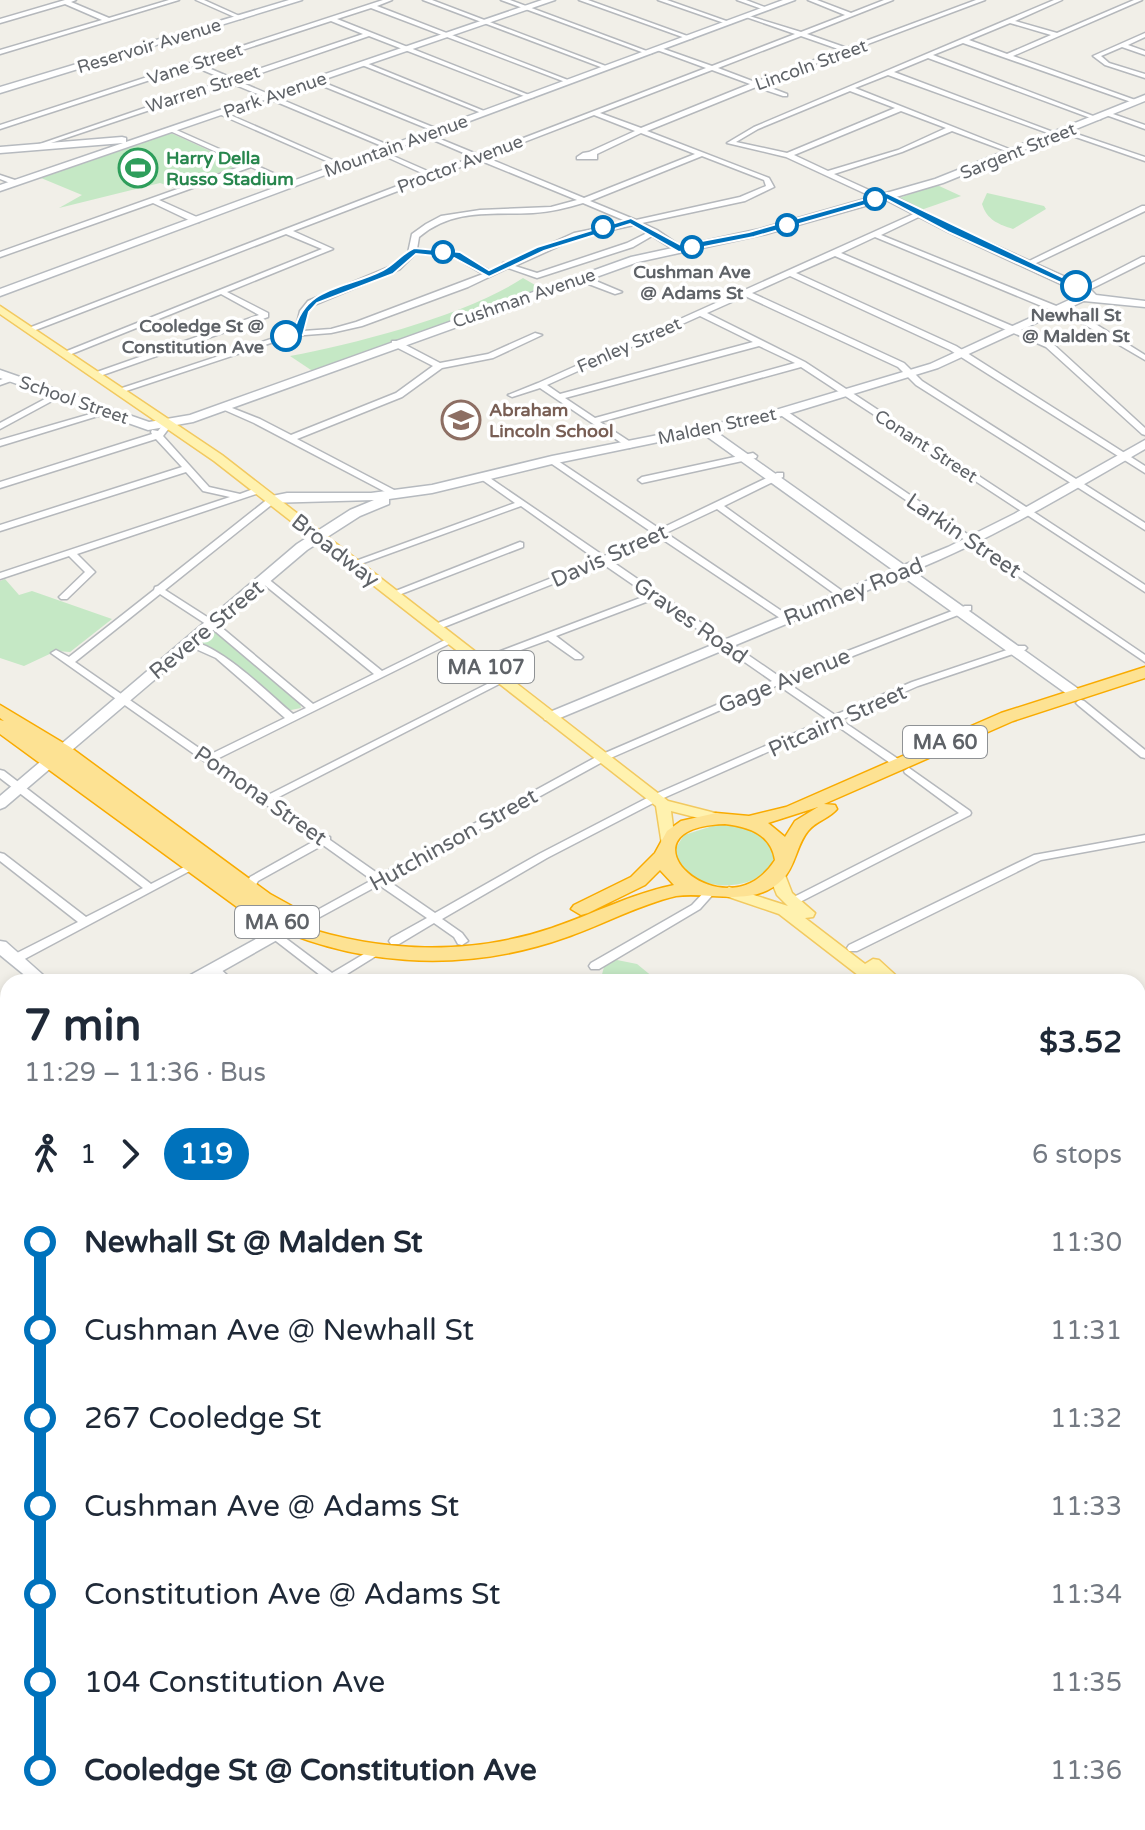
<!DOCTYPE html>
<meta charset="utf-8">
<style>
:root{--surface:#fff;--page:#f2f2f3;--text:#1f2937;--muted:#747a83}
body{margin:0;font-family:"Varela Round",sans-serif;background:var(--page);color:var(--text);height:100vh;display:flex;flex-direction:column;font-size:30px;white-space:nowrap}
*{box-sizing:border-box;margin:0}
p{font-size:26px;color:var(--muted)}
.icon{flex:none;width:44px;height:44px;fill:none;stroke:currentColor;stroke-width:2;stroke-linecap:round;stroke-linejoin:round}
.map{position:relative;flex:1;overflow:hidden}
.sheet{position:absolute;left:0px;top:974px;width:1146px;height:856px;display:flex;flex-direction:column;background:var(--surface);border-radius:24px 24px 0 0;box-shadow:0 4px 12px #0003}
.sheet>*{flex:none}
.badge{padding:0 16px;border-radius:26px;font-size:28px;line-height:52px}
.map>.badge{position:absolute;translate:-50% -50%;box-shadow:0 0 0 4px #fff}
.legs{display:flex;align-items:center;gap:12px;height:88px;padding:0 24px;font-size:26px}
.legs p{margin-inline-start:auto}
.summary{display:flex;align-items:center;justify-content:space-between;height:136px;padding:0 24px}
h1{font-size:44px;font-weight:700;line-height:60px}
ul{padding:0 24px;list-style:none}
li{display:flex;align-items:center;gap:28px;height:88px;font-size:30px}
li i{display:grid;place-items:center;width:12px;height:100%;margin:0 10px;background:currentColor}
li i::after{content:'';width:20px;height:20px;margin:-10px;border:6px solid;border-radius:50%;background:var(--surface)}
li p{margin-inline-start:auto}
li:first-child i{background:linear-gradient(#0000 50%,currentColor 0)}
li:last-child i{background:linear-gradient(currentColor 50%,#0000 0)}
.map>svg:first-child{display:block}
.green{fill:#c5e8c5}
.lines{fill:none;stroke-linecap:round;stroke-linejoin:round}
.stream{stroke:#aadaff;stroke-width:4}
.street-casing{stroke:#b5b8bc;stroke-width:3}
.secondary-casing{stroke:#b6babf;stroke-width:3}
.primary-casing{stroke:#f2c960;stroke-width:3}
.highway-casing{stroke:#f9ab00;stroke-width:3}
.street{fill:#fff;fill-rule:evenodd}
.secondary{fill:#fff;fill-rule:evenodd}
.primary{fill:#fff2af;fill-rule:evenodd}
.highway{fill:#fde293;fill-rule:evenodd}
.line-1{fill:#0072bc;stroke:#fff;stroke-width:2}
.stop-1-dot{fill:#fff;stroke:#0072bc;stroke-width:4}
.labels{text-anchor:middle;stroke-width:7;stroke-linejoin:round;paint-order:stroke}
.far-street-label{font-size:18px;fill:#5f6368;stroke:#fff}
.far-leisure-label{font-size:18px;font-weight:bold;fill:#27864d;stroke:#fff;text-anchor:start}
.far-stop-label{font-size:18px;font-weight:bold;fill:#5f6368;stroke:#fff}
.far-education-label{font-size:18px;font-weight:bold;fill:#785e54;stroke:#fff;text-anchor:start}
.shield{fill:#fff;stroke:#8f9295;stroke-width:2}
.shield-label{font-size:20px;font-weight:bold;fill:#5f6368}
.street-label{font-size:22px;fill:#5f6368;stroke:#fff}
</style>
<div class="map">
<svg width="1145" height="1830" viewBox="0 0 1145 1830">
<rect width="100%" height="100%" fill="#f1efe8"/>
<!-- green -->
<g class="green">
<polygon points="171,133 241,165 175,188 160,183 59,208 82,195 41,178"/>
<polygon points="937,185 961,196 921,210 899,198"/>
<path d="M987 193 1044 206 1046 209 1013 229C998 224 987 220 982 204Z"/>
<path d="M523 278 542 289 314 372 290 356C358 343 467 315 523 278Z"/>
<polygon points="5,579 19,595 32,591 112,619 70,652 56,651 24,666 0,658 0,581"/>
<polygon points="218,632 300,703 301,708 286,711 219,652 202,643 211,633"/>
<path d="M719 824C742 825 768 831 774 857 764 892 704 893 681 869 678 865 676 856 674 851L684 835Z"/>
<polygon points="617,960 637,964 659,982 600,982 605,963"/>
<polygon points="1138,1199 1145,1204 1145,1830 0,1830 0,1675 8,1667 8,1822 1138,1822"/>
</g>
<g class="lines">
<!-- stream -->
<g class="stream">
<polyline points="1138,1332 1145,1363"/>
<polyline points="1138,1436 1145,1439"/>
<polyline points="277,1822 285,1830"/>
<polyline points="517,1822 531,1830"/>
<polyline points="778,1822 785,1830"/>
<polyline points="559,1830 573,1822"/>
</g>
<defs>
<g id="street">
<polygon points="65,0 76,0 71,2 109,18 169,0 179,0 0,54 0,50 102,20 65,4 0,23 0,19"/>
<polygon points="196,0 204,0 244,18 239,19"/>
<path d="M383 0H392L377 6 573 82 568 83 371 8 337 19 534 97 529 98 369 36 238 81 393 147V149H389L231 83 39 147 34 146 226 80 193 66 0 129V125ZM331 21 363 34 232 78 199 64Z"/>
<polygon points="423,0 432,0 611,68 606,69"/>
<polygon points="501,0 510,0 652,53 647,54"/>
<polygon points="579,0 588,0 693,38 688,39"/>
<polygon points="658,0 667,0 732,23 727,24"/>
<polygon points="737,0 746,0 770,9 765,10"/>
<path d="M808 0H817L851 13 884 0H893L807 34 847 48 976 0H985L761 84 787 94V96H783L756 87 647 131 769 178 774 187 745 201 642 223 657 230 682 247V251H676L652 236 633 247 537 278 508 268 468 287 362 326 331 333 292 336 123 392H117L116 390 295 331 300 311 308 301 394 265 408 253 412 234 426 224 441 216 480 210 551 207 577 200 479 160 293 231 333 249 227 292 268 313V317L97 377 93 375 94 373 259 315 221 294 69 355 62 353 322 249 286 234 33 331 26 329 426 175 378 153V151H382L432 173 473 157 424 136V134H428L479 155 706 68 657 50V48H661L712 66 795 34 746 17V15L801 32 845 15ZM801 36 841 50 755 82 718 68ZM712 70 750 84 641 128 600 113ZM594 115 635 131 589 152 583 153 577 157V159H597V154L641 133 695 154 584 198 485 157ZM702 156 764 180 766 186 740 197 636 220 590 201ZM583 203 628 222 574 233 508 263H503V265L490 271 459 253 417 249 419 237C453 208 492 215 533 213 550 212 567 208 583 203ZM634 225 647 233 627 243 537 273 515 266 579 237ZM416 253 454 257 483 274 356 322 331 329 303 331 308 311 314 305 400 269Z"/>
<path d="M1054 0H1062L1015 21 1057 33 1134 0H1142L1013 56 1138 101V103H1134L963 43 933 55 1101 119 1096 120 928 58 894 72 1061 135 1056 136 888 75 855 88 1019 153 1014 154 952 131 902 152 834 174 882 196 883 198 879 200 786 157 727 143 754 127ZM1010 23 1051 35 1007 54 969 40ZM850 91 895 108 787 153 736 142 758 129ZM901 111 946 128 898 150 828 171 794 155Z"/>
<polygon points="1145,33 1145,37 1128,45 1145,51 1145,55 1122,47 1101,56 1109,63 1145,74 1145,78 1105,65 1093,56"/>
<polygon points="362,63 366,63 489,113 484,114 362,65"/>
<polygon points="315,79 440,130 441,131 436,132 313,82 313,80"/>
<polygon points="221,111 344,165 345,166 340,167 219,114 219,112"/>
<polygon points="1106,113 1110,113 1145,125 1145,129 1106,115"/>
<polygon points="172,128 298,184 291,186 251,167 159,200 199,218 199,222 193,222 153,203 0,257 0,252 245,165 170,131 170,129"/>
<polygon points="1064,131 1068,131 1145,157 1145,161 1064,133"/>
<polygon points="0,175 18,181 19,183 15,185 0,179"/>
<polygon points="1142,206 1145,206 1145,211 1030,266 1023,264"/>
<path d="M918 212 925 214 881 235 1086 318 1145 355V360L1080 322 875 237 841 253 1052 343 1145 428V435L1142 434 1046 347 835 256 796 273 956 346 1145 466V473L950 350 790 276 752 293 904 363 922 381 1145 523V530L916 385 898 367 745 296 707 313 805 362 1145 585V592L801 367 600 422 632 443V447L629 448 540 388 512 397 508 395 538 383ZM700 316 753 342 560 394 547 385ZM759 346 795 363 595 418 565 398Z"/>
<polygon points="1142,257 1145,257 1145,262 1087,291 1080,289"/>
<polygon points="578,276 584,276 622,292 615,294 578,280"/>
<polygon points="535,333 542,335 493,358 442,368 402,397 297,439 398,492 398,496 395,497 254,423 220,408 221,406 227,406 260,419 291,435 396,393 433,366 392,345 392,341 398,341 440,363 488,354"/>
<polygon points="11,376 14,376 14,380 0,385 0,380"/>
<polygon points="56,393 62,393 63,395 0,429 0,423"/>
<polygon points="104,410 107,410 111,412 0,446 0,440"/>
<polygon points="779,410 785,410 1145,655 1145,662 779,414"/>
<polygon points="168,421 172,424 163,436 209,487 240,494 259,487 262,488 262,492 77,554 95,572 67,599 61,599 59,597 85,572 69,556 0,579 0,573 230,497 203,491 186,472 0,531 0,525 182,467 156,439 0,488 0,482 152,434 151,432 152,430 158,431 165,422"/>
<polygon points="753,453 757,456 756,458 642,483 638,480 642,477"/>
<path d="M552 457 660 529 777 473H783V477L724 506 845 593V597H839L717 509 666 533 789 616 791 618 789 620H783L659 537 610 560 780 677 965 606H971V610L786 682 835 715 912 682 1019 646H1025L1027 648 1025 650 918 686 841 720 901 761 902 763 901 765H893L833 723 659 800 547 858 442 919 462 933 468 941 462 945 458 944 454 937 434 923 399 944H391L389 941 391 938 427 918 379 885 309 923H301L299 921 301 919 372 880 323 845 258 881 253 890H245L244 888 250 877 316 840 51 653 56 650 69 657 154 590 155 587 158 586 269 498H275V502L165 590 215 622 313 704 374 674 261 582V578H267L382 671 449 638H455L457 640 215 760 266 796 499 678H505L507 680 273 800 324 836 330 837V840L380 875 598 756 772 681 654 599 556 636 581 655 583 657 581 659H575L548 640 483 664H477L475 662 477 660 648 595 603 564 439 629H433L431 627 433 625 597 560 521 506 358 565H352L350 563 515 503 481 479V475L484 474 604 556 653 533 549 462V458ZM160 594 209 626 306 708 293 714C269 694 217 641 187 641L185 643 187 645 216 658 285 718 209 755 75 662ZM778 685 827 719 651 796 539 854 435 913 387 880 606 760Z"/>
<polygon points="520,542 523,543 523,547 396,596 393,597 388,594"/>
<polygon points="1081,700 1084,701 1145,750 1145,758 1141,757 1078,705 1076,703 1078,701"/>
<polygon points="909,768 970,811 971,813 970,815 796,904 788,904 787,902 788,900 959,813 905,773 904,771"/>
<polygon points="0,770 4,771 151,884 190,864 198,864 199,866 19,962 11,962 9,959 11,956 78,922 0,861 0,853 4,854 86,917 143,888 0,778"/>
<polygon points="1145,835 1145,841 1041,860 857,951 849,951 847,948 849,945 1034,855"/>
<polygon points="711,888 716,891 700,909 599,969 591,969 589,966 591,963 692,905 707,889"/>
<polygon points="276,932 280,934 332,973 374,948 382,948 384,951 339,979 342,982 329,982 272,938 270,936"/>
<polygon points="214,966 218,967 235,982 222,982 208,970"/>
<polygon points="0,1045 8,1048 8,1056 0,1053"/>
<polygon points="0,1218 8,1223 8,1235 0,1230"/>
<polygon points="0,1342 8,1347 8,1360 0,1355"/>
<polygon points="0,1481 8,1486 8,1501 0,1496"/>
<polygon points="0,1634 8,1639 8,1657 0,1661"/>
</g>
<g id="secondary">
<polygon points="289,0 302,0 0,93 0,87"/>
<polygon points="542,0 555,0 0,191 0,185 123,143 0,153 0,147 122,137 126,138 126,142"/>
<polygon points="783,0 795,0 0,296 0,289"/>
<path d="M1145 95V101L943 183 896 197 956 228 1088 287 1096 295 1145 301V307L1084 301 938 368 765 421 715 431 904 565 948 547 1014 514 1145 440V449C1069 493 994 538 913 571L1077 688 1079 691 1077 694H1067L902 576 555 720H545L543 717 545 714 893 570 702 433 552 464 432 493 389 499V504L360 516 307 550 5 807 0 809V796L297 544 350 510 374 500 267 503V497L287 493H371L432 485 552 456 759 415 930 364 1082 294 948 232 886 200 766 234 638 262 193 422 148 430 0 378V370L149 422 190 415 631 257 760 229 935 179Z"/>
<polygon points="287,922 295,927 293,931 203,982 183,982 185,978"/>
<polygon points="0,941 6,942 51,982 33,982 0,955"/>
<polygon points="8,1125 8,1142 0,1146 0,1129"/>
</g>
<g id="primary">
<polygon points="0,306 222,455 668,801 723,815 726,818 723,821 718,823 671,811 675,842 672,845 662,845 656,806 214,461 0,314"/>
<polygon points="777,870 785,875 792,893 815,913 813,917 805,918 865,964 873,959 879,960 903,982 867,982 779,914 723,895 721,892 729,887 788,906 777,895 769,875"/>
<polygon points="1138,1166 1145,1168 1145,1184 1138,1182"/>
</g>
<path id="highway" d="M1145 667V678L1013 721 824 804 835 805 837 809C830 818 816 821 808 831 796 846 796 865 783 879 754 909 711 891 676 896 638 905 604 924 567 937 461 975 348 967 248 915L0 734V720L4 721 0 718V705L70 747 270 894 308 915 311 919 308 923 298 925C380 953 469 956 552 928 593 914 631 894 674 885L660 870 645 885 588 913 581 915 571 909 574 905 631 877 655 853 667 831 681 821 716 813 749 816 786 807 1001 713ZM818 807 795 821 785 837 768 823ZM725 824C749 827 771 834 775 860 725 938 609 828 725 824Z"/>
</defs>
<!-- street casing -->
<use href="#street" class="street-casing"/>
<!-- secondary casing -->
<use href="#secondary" class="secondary-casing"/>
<!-- primary casing -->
<use href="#primary" class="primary-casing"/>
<!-- highway casing -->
<use href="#highway" class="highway-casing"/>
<!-- street -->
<use href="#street" class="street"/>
<!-- secondary -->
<use href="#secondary" class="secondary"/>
<!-- primary -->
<use href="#primary" class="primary"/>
<!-- highway -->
<use href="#highway" class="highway"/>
</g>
<!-- line-1 -->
<path class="line-1" d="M887 193 1081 286 1072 288 948 232 886 199 754 237 679 252 630 224 544 251 489 277 454 258 416 254 393 274 317 303 309 312 303 335 286 339 280 336 294 331C305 285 346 289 383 270 394 265 402 253 414 248L460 252 489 270 537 247 631 218 681 245 749 232Z"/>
<!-- icons -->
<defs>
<symbol id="stadium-ring" viewBox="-11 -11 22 22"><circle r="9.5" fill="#fff" stroke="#2e9e5b" stroke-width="1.5"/><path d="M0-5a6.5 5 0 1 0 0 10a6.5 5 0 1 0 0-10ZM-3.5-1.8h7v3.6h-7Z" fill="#2e9e5b"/></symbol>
<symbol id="school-ring" viewBox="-11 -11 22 22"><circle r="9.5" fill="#fff" stroke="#8d6e63" stroke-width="1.5"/><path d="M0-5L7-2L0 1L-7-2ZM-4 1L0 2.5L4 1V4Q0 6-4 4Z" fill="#8d6e63"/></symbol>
</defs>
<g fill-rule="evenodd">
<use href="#stadium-ring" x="116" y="146" width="44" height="44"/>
<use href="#school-ring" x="439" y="398" width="44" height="44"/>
</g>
<!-- markers -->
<g class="stop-1-dot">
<circle cx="875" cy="199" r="10"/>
<circle cx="787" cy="225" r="10"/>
<circle cx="603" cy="227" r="10"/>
<circle cx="692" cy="247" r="10"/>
<circle cx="443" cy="252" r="10"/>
<circle cx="1076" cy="286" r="14"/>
<circle cx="286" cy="336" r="14"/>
</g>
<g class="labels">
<!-- far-street labels -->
<g class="far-street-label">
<text transform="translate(149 46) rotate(-17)" y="6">Reservoir Avenue</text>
<text transform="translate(195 64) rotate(-18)" y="6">Vane Street</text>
<text transform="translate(811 65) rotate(-20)" y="6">Lincoln Street</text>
<text transform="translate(203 89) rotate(-18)" y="6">Warren Street</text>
<text transform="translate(275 95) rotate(-19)" y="6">Park Avenue</text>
<text transform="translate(396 146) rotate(-20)" y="6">Mountain Avenue</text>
<text transform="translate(1018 151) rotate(-22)" y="6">Sargent Street</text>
<text transform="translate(460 164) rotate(-21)" y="6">Proctor Avenue</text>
<text transform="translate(524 298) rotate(-19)" y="6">Cushman Avenue</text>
<text transform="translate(629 345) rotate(-24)" y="6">Fenley Street</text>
<text transform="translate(74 400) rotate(19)" y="6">School Street</text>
<text transform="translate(717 426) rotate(-12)" y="6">Malden Street</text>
<text transform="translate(926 446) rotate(33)" y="6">Conant Street</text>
</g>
<!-- far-leisure labels -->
<g class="far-leisure-label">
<text x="166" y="164">Harry Della<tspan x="166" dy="21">Russo Stadium</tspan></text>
</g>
<!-- far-stop labels -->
<g class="far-stop-label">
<text x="692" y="278">Cushman Ave<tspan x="692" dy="21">@ Adams St</tspan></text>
<text x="1076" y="321">Newhall St<tspan x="1076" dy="21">@ Malden St</tspan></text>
<text x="264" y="332" text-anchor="end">Cooledge St @<tspan x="264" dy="21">Constitution Ave</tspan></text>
</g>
<!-- far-education labels -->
<g class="far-education-label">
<text x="489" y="416">Abraham<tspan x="489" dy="21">Lincoln School</tspan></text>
</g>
<!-- shield labels -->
<g class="shield">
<rect x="438" y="651" width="96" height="32" rx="6"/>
<rect x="903" y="726" width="84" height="32" rx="6"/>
<rect x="235" y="906" width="84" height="32" rx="6"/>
</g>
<g class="shield-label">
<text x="486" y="674">MA 107</text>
<text x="945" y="749">MA 60</text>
<text x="277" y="929">MA 60</text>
</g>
<!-- street labels -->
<g class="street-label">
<text transform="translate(964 535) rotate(34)" y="8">Larkin Street</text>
<text transform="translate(336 550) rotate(38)" y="8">Broadway</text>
<text transform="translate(609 555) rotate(-24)" y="8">Davis Street</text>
<text transform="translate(853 591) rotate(-22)" y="8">Rumney Road</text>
<text transform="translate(691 620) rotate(35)" y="8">Graves Road</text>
<text transform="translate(206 629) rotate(-40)" y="8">Revere Street</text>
<text transform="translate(784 680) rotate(-22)" y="8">Gage Avenue</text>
<text transform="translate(837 720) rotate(-24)" y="8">Pitcairn Street</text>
<text transform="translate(261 795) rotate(35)" y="8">Pomona Street</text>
<text transform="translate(453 839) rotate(-29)" y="8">Hutchinson Street</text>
</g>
</g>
</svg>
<section class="sheet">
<div class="summary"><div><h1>7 min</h1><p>11:29 – 11:36 · Bus</p></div><b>$3.52</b></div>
<div class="legs"><svg class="icon" aria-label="walk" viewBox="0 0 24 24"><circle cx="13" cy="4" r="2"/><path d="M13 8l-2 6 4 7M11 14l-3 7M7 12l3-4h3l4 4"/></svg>1<svg class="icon" aria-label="forward" viewBox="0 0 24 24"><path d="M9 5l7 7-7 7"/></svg><b class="badge" style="background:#0072bc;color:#fff">119</b><p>6 stops</p></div>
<ul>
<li><i style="color:#0072bc"></i><b>Newhall St @ Malden St</b><p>11:30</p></li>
<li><i style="color:#0072bc"></i><span>Cushman Ave @ Newhall St</span><p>11:31</p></li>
<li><i style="color:#0072bc"></i><span>267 Cooledge St</span><p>11:32</p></li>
<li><i style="color:#0072bc"></i><span>Cushman Ave @ Adams St</span><p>11:33</p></li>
<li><i style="color:#0072bc"></i><span>Constitution Ave @ Adams St</span><p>11:34</p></li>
<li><i style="color:#0072bc"></i><span>104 Constitution Ave</span><p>11:35</p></li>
<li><i style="color:#0072bc"></i><b>Cooledge St @ Constitution Ave</b><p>11:36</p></li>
</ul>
</section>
</div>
